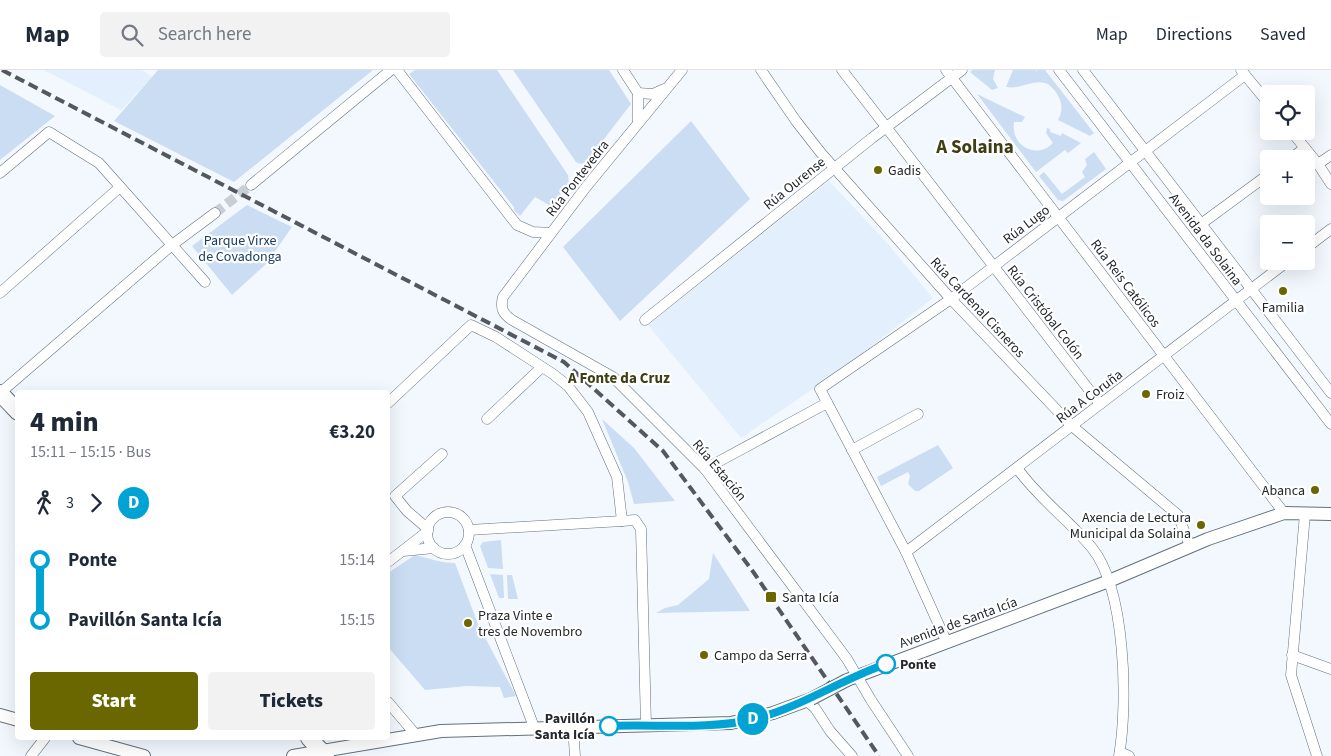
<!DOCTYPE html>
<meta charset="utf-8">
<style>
:root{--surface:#fff;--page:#f2f2f3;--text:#1f2937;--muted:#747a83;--line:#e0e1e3;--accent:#6a6700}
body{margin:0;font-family:"Source Sans 3",sans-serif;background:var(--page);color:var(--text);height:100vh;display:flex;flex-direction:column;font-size:19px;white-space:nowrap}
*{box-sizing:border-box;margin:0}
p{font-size:16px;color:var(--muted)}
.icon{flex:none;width:28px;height:28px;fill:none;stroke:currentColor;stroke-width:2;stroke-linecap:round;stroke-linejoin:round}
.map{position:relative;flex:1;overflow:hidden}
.panel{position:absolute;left:15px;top:320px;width:375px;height:350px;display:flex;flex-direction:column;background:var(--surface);border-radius:5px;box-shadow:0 5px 20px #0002}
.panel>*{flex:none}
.badge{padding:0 10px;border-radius:16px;font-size:18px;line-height:32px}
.tools{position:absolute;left:1260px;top:15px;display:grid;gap:10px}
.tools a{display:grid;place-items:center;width:55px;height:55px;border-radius:5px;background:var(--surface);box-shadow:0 5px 20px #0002;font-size:25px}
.map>.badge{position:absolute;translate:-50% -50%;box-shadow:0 0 0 2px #fff}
.legs{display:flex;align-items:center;gap:8px;height:55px;padding:0 15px;font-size:16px}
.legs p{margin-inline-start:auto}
.headline{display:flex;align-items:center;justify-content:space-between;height:85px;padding:0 15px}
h1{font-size:28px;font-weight:800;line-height:38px}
.primary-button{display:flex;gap:10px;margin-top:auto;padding:10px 15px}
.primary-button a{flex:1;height:58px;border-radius:5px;background:var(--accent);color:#fff;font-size:20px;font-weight:800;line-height:58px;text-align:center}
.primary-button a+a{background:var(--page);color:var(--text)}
ul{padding:0 15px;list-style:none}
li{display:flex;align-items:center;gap:18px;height:60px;font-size:19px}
li i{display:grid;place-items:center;width:8px;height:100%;margin:0 6px;background:currentColor}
li i::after{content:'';width:12px;height:12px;margin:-6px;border:4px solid;border-radius:50%;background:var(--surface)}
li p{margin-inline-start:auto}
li:first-child i{background:linear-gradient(#0000 50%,currentColor 0)}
li:last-child i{background:linear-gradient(currentColor 50%,#0000 0)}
header{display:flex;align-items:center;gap:30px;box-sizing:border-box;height:70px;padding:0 25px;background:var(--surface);border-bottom:1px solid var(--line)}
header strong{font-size:24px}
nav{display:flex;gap:28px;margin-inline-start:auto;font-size:18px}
.search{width:350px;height:45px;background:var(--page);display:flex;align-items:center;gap:12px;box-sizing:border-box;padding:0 18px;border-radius:5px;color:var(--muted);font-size:19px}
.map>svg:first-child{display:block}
.built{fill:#e3effc}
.green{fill:#caddf2}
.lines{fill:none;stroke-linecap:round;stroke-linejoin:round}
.minor-tunnel{stroke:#c9ced4;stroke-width:10;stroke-dasharray:10 5;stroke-linecap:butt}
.minor-casing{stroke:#63707d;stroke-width:11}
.tertiary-casing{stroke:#63707d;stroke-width:14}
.primary-casing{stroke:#63707d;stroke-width:18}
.minor{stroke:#fff;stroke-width:10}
.tertiary{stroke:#fff;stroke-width:12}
.primary{stroke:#fff;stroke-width:16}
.rail{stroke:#53585e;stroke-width:4;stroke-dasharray:10 5;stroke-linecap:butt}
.tertiary-bridge-casing{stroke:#63707d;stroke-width:14;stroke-linecap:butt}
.tertiary-bridge{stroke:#fff;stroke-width:12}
.line-1-casing{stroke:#fff;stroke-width:11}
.line-1{stroke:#00a3d4;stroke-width:8}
.poi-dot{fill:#6a6700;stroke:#fff;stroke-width:2}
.stop-1-dot{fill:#fff;stroke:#00a3d4;stroke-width:2.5}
.labels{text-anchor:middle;stroke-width:4.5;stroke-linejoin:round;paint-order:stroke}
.poi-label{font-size:14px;fill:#23282e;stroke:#fff;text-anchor:start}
.street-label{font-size:14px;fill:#23282e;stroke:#fff}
.park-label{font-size:14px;fill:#193e63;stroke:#fff}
.stop-label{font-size:14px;font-weight:bold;fill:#23282e;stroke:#fff;text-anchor:start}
.neighbourhood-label{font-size:15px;font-weight:bold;fill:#3f3e15;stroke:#fff}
.district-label{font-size:19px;font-weight:bold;fill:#3f3e15;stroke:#fff}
</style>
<header>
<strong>Map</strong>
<div class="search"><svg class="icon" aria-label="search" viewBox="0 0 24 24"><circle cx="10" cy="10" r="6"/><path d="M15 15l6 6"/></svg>Search here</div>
<nav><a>Map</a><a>Directions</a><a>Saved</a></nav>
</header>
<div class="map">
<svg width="1331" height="686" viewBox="0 0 1331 686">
<rect width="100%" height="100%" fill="#f2f8fe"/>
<!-- built -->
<g class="built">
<polygon points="44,0 142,0 152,7 121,40"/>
<polygon points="829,111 881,166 933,228 845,297 741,368 648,255"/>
</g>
<!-- green -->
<g class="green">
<polygon points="158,0 373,0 234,112 114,51"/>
<polygon points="415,0 497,0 568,105 569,113 551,136 535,127 520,146 514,140 514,137 409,4"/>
<polygon points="513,0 609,0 631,34 587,91 581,94 576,92"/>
<polygon points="973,0 995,0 993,9 998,18 992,20 970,2"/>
<path d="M1013 0H1036V2L1037 0H1045L1094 63 1090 66 1058 50C1066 36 1059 23 1048 14 1033 8 1022 20 1006 17Z"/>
<polygon points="0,15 55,46 0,90"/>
<path d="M977 24 1025 47 1022 52H1014C1010 76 1037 90 1053 73L1046 63 1047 58 1050 59V62L1061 66 1062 63 1081 73 1068 83 1065 80 1036 102Z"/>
<polygon points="691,51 750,129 620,251 563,177"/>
<polygon points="1094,82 1106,99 1063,131 1058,130 1039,106 1044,102 1062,124 1085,107 1082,102 1087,95 1085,89"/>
<polygon points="247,135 292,157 266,194 232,225 192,176"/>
<polygon points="602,349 634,378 675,431 634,434 628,412"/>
<polygon points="938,375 953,398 919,421 915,421 908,414 910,406 908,402 881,416 877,407"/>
<polygon points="501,470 503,499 488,498 480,476 483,472"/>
<polygon points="713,483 750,541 656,543 665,538 678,535 709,509"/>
<path d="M415 485C429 488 440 493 455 493L478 554 516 626 504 628 500 617 467 616 425 620 388 577V503Z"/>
<polygon points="490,504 503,505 504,528 499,528"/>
<polygon points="507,505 512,505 518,529 508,529"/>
</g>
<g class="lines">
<!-- minor-tunnel -->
<polyline class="minor-tunnel" points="215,143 251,115"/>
<defs>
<g id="minor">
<polyline points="397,0 517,155 533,162 551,163"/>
<polyline points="623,0 638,23 638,52"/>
<path d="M682 0 586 117 503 227C500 238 503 244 512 250L613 307 705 399 847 589 871 630 908 686"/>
<polyline points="761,0 796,51 821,83 951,229 1072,356 1178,445 1190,476"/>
<polyline points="842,0 1100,334"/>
<polyline points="946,0 1284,443"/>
<polyline points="1059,0 1331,354"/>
<polyline points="1083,0 1331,323"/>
<polyline points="1241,0 1269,34"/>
<polyline points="638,23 653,24 664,19"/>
<polyline points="1291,61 1318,94 1331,114"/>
<polyline points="1290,89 1305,78"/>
<polyline points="1318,94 1331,85"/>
<polyline points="0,103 49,62 99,93 205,212"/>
<polyline points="251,115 391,0"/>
<polyline points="1201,154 1269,104"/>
<polyline points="1306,178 1331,159"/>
<polyline points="0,223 120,117"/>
<polyline points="645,250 872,68 962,0"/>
<polyline points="0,323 172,175 215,143"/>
<polyline points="388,333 471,255 496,267 553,304 568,316 588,342 617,407 622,451 635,450 641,459 646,655"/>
<polyline points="487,349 542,297"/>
<polyline points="852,380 918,344"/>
<path d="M1017 398C1038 428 1069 450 1092 478 1126 520 1128 634 1119 686"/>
<polyline points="705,399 827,333"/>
<circle cx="448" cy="463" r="21"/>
<polyline points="1305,444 1291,605 1317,686"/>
<polyline points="428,459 407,441 395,426 442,384"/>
<polyline points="469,460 622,451"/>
<polyline points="465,475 534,657"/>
<polyline points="403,481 434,478"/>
<polyline points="906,482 1288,191"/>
<polyline points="388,492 428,461"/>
<polyline points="947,573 906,482 820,319 951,229 1245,5"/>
<polyline points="1292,585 1331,599"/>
<polyline points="807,631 815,638 830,661 852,686"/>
<polyline points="388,632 416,665"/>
<polyline points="573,657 575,686"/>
<polyline points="1120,682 1129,686"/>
<polyline points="31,686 45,668"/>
</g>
<g id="tertiary">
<polyline points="847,610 1109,511 1208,469 1284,443 1331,444"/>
<polyline points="0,645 18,650"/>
<polyline points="79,668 144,686"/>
<polyline points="293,686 441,661 731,653 773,643 811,629"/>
</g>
<g id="primary">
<polyline points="0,323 18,342"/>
<polyline points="309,668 326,686"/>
</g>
</defs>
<!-- minor casing -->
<use href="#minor" class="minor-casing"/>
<!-- tertiary casing -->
<use href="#tertiary" class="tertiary-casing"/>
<!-- primary casing -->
<use href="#primary" class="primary-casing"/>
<!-- minor -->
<use href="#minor" class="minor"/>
<!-- tertiary -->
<use href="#tertiary" class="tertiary"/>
<!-- primary -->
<use href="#primary" class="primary"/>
<!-- rail -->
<polyline class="rail" points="2,0 564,292 663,381 754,503 879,686"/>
<defs>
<polyline id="tertiary-bridge" points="811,629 847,610"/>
</defs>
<!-- tertiary-bridge casing -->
<use href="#tertiary-bridge" class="tertiary-bridge-casing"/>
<!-- tertiary-bridge -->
<use href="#tertiary-bridge" class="tertiary-bridge"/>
</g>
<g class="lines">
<defs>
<path id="line-1" d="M609 656C657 654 708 660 755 649 801 637 840 610 886 594"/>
</defs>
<!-- line-1 casing -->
<use href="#line-1" class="line-1-casing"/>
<!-- line-1 -->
<use href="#line-1" class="line-1"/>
</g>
<!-- markers -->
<g class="poi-dot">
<circle cx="878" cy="100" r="5"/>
<circle cx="1283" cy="221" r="5"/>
<circle cx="1146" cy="324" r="5"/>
<circle cx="1315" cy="420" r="5"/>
<circle cx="1201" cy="455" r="5"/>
<rect x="765" y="521" width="12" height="12" rx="2.5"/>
<circle cx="468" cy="553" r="5"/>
<circle cx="704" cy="585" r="5"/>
</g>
<g class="stop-1-dot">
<circle cx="886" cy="594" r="9"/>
<circle cx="609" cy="656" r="9"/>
</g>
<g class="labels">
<!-- poi labels -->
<g class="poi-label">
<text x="888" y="105">Gadis</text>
<text x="1283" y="242" text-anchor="middle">Familia</text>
<text x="1156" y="329">Froiz</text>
<text x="1305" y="425" text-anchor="end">Abanca</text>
<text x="1191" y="452" text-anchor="end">Axencia de Lectura<tspan x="1191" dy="16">Municipal da Solaina</tspan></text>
<text x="782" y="532">Santa Icía</text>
<text x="478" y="550">Praza Vinte e<tspan x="478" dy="16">tres de Novembro</tspan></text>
<text x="714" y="590">Campo da Serra</text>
</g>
<!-- street labels -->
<g class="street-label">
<text transform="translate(577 108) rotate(-52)" y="5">Rúa Pontevedra</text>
<text transform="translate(794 113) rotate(-39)" y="5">Rúa Ourense</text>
<text transform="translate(1026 154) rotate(-37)" y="5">Rúa Lugo</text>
<text transform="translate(1206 169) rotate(53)" y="5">Avenida da Solaina</text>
<text transform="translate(1126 213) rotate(53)" y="5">Rúa Reis Católicos</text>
<text transform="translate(978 237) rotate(47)" y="5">Rúa Cardenal Cisneros</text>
<text transform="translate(1046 242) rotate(52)" y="5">Rúa Cristóbal Colón</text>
<text transform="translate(1089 326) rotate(-37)" y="5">Rúa A Coruña</text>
<text transform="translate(720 400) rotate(50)" y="5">Rúa Estación</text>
<text transform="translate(958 552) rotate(-20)" y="5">Avenida de Santa Icía</text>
</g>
<!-- park labels -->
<g class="park-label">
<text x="240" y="175">Parque Virxe<tspan x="240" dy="16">de Covadonga</tspan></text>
</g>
<!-- stop labels -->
<g class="stop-label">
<text x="900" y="599">Ponte</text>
<text x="595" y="653" text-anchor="end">Pavillón<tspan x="595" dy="16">Santa Icía</tspan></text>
</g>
<!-- neighbourhood labels -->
<g class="neighbourhood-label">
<text x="619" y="313">A Fonte da Cruz</text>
</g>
<!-- district labels -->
<g class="district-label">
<text x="975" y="83">A Solaina</text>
</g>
</g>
</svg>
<div class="tools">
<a><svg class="icon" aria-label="locate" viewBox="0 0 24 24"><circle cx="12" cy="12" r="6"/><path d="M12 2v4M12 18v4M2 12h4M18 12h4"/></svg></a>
<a>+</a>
<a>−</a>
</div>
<b class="badge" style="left:753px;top:649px;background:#00a3d4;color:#fff">D</b>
<section class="panel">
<div class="headline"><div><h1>4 min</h1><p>15:11 – 15:15 · Bus</p></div><b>€3.20</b></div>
<div class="legs"><svg class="icon" aria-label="walk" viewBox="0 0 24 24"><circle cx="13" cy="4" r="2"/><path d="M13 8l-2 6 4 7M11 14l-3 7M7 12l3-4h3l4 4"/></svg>3<svg class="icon" aria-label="forward" viewBox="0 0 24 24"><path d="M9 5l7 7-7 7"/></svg><b class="badge" style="background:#00a3d4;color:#fff">D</b></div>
<ul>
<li><i style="color:#00a3d4"></i><b>Ponte</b><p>15:14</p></li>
<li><i style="color:#00a3d4"></i><b>Pavillón Santa Icía</b><p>15:15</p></li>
</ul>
<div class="primary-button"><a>Start</a><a>Tickets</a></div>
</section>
</div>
